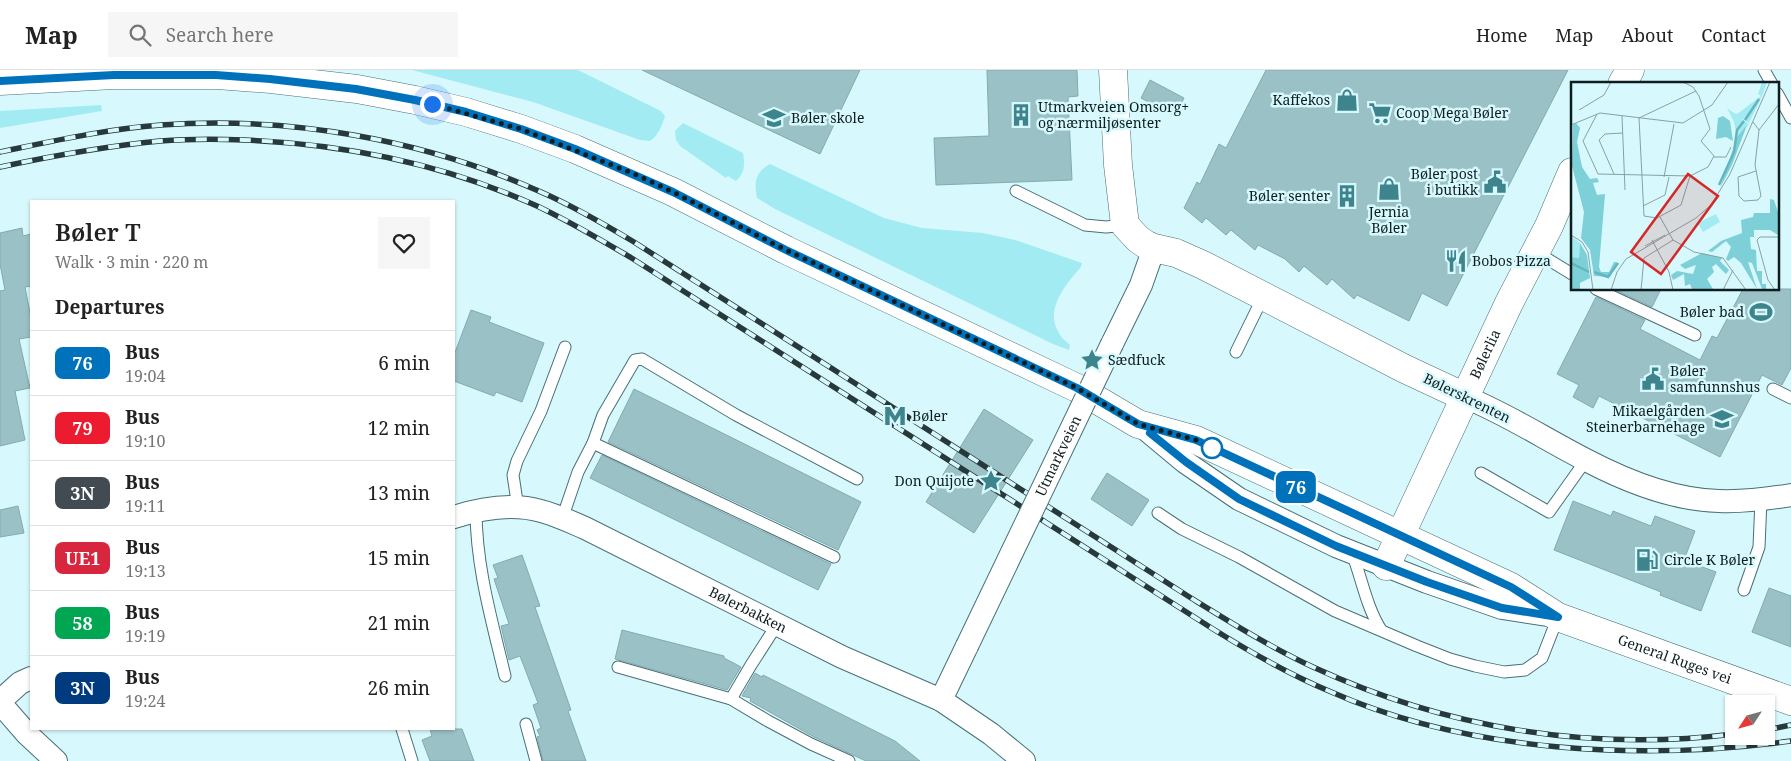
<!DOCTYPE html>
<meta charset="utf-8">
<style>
:root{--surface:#fff;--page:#f6f6f6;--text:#222;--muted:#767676;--line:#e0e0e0}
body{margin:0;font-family:"Noto Serif",serif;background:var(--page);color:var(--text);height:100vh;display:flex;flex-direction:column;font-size:19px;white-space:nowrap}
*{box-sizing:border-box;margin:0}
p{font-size:16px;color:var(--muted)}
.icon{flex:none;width:28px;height:28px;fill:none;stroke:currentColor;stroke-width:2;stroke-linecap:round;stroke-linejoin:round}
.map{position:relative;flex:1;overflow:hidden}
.details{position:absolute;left:30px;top:130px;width:425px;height:530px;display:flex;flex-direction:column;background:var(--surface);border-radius:0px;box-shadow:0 1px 4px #0004}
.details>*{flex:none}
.badge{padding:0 10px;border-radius:8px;font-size:18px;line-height:32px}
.needle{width:32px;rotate:234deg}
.fabs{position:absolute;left:1725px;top:625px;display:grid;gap:10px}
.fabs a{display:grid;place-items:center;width:50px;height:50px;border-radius:0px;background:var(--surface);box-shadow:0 1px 4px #0004;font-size:25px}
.you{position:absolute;width:25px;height:25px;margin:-12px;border:4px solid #fff;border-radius:50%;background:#1a73e8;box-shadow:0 0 0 8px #1a73e833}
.map>.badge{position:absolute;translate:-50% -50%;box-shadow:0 0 0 2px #fff}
h2{padding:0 25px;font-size:19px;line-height:45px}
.round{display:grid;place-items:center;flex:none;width:52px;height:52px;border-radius:0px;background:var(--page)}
.head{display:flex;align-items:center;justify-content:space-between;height:85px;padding:0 25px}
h1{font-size:24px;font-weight:600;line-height:38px}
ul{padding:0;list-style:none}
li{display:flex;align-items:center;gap:15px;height:65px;padding:0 25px;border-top:1px solid var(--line)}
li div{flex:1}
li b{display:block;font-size:19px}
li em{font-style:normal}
li .badge{min-width:55px;font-weight:700;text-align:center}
header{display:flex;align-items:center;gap:30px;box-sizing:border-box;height:70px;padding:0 25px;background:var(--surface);border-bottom:1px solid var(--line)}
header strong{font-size:24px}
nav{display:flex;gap:28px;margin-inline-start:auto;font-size:18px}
.search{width:350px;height:45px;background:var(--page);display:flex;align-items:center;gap:12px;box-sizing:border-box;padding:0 18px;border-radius:0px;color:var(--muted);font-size:19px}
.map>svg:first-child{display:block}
.green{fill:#a3ebf3}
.building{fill:#99c1c6;stroke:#83abaf}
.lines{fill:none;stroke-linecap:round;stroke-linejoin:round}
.lane-casing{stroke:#496f74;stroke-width:13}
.street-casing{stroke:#496f74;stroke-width:24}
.secondary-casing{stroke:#496f74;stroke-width:29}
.lane{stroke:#fff;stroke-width:11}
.street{stroke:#fff;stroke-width:22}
.secondary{stroke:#fff;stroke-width:28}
.rail-casing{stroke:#27393b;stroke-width:5.5}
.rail{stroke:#d7f9fd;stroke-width:4;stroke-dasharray:11;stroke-linecap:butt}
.street-bridge-casing{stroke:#496f74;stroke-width:24;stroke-linecap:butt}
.street-bridge{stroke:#fff;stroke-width:22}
.line-casing{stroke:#fff;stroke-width:11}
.line{stroke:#0072bc;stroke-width:8}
.walk{stroke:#0e1e20;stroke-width:5;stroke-dasharray:0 9}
.stop-dot{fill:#fff;stroke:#0072bc;stroke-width:2.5}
.labels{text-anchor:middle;stroke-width:5;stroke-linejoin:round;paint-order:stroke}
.poi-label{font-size:14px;fill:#0e1e20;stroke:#d7f9fd;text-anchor:start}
.street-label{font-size:14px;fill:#0e1e20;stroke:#d7f9fd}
.inset-river{fill:none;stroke:#63b5be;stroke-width:2.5}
.inset-road{fill:none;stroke:#87a1a5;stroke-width:1}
.view{fill:#d62828;fill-opacity:0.15;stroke:#d62828;stroke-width:2.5}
.inset-edge{fill:none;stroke:#0e1e20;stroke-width:2.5}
</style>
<header>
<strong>Map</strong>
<div class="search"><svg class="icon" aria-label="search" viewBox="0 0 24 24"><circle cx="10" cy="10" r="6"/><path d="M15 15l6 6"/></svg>Search here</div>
<nav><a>Home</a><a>Map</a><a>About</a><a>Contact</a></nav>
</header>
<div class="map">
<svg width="1791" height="691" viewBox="0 0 1791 691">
<rect width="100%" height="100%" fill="#d7f9fd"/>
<!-- green -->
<g class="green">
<path d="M412 0H578L661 41 665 46C663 53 657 69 649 71 648 71 641 70 640 70L533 32Z"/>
<polygon points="101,35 102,41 0,58 0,41"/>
<path d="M683 53 743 83C745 94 745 103 736 111L728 106 726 108 680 76 676 70 675 61Z"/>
<path d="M770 94 884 148 922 158 983 163 1015 170 1082 193 1081 197C1066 214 1044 240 1059 263 1061 268 1066 271 1070 275L1069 280 1053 274 775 139 757 128C754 112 755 102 770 94Z"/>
</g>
<!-- building -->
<g class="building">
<polygon points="642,0 860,0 820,84"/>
<polygon points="987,0 1077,0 1078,26 1068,27 1072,110 936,115 934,68 989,66"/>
<polygon points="1266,0 1568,0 1447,236 1422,223 1409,251 1357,225 1354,229 1332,209 1327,215 1304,196 1299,202 1285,189 1258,175 1255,180 1231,160 1226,165 1206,148 1202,153 1184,138 1197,112 1200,114 1219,74 1226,78"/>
<polygon points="1150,10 1184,28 1175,46 1141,28"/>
<polygon points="22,158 23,166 31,164 31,216 25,217 31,248 31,267 19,269 30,318 15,321 25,370 0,376 0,221 5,220 0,194 0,163"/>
<polygon points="1613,219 1661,219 1652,237"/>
<polygon points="1743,219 1791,219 1791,298 1782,315 1762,305 1720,387 1599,326 1593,338 1573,327 1579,315 1557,304 1596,227 1645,250 1640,259 1700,290 1712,266 1717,268"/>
<polygon points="471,240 491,247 489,252 544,273 522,332 496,322 494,326 454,311 454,285"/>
<polygon points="634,319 861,432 838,480 608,372"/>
<polygon points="984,339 1033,370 974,463 926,432"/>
<polygon points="602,385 831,494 818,520 590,408"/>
<polygon points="1107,403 1149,430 1132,456 1091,429"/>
<polygon points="1573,431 1611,446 1613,441 1651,456 1655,446 1695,461 1684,490 1716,502 1701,541 1660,525 1661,522 1554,480"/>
<polygon points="18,436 24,463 0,467 0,440"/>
<polygon points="522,485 540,536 535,537 571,640 568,641 586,691 543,691 537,667 540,666 537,660 541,658 533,635 538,633 520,586 509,590 501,556 509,554 494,509 498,508 493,495"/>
<polygon points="1769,518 1791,526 1791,577 1752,562"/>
<polygon points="622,560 724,586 724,588 741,597 727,620 615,589"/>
<polygon points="755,603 762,607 763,605 895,671 920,691 866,691 814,667 750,631 751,628 742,626"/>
<polygon points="430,659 462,659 474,691 430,691 422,670 432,666"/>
</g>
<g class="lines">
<defs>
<g id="lane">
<polyline points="1764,0 1772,14"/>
<polyline points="1777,23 1791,48"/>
<polyline points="1016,121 1085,155 1106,157 1125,155"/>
<polyline points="1536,182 1572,204"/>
<polyline points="1596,219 1695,265"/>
<polyline points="1236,282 1263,227"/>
<polyline points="1773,319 1791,328"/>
<polyline points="593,373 834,487"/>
<polyline points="1481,403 1549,442 1586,390"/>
<polyline points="518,438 513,405 517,391 541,341 565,277"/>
<path d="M476 440C476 497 492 551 505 606"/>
<polyline points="1158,443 1182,459 1239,487 1335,541 1417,576 1450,589 1475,596 1504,602 1525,600 1542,588 1558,547"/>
<polyline points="562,449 578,402 593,373 603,345 635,290 642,289 736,345 857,409"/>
<path d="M1352 483C1362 509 1366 536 1381 560"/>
<polyline points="1744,520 1759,477 1761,430"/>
<polyline points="618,597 731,629 768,651 811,674 849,691"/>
<polyline points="731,629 751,595 778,553"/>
<polyline points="526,654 536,691"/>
<polyline points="402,659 412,691"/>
</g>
<g id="street">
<polyline points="1112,274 1141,215 1154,178"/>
<path d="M1465 327C1507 344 1545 369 1586 390 1626 411 1674 430 1719 431 1744 432 1767 429 1791 425"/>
<polyline points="1143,357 1185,392 1239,429 1336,476 1427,512 1502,538 1554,546"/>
<path id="s1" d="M454 447C482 438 512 433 541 441 556 445 571 452 585 458L842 587 941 630 991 664 1024 691"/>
<polyline points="941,630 967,576"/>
<polyline points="0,631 20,613 31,608"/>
<polyline points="0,633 27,664 56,691"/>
</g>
<g id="secondary">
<polyline points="1113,0 1118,95 1125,155 1138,169 1145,174 1154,178 1176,183 1203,195 1405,299 1465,327"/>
<path id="s2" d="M0 11 114 5H217L271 9 357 19 415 30 466 42 521 59 575 79 673 122 786 180 1077 318 1138 354 1196 370 1511 517 1558 547 1791 631"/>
<polyline points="1622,14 1630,0"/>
<path id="s3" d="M1386 496 1509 233 1549 156 1572 102"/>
</g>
</defs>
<!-- lane casing -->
<use href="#lane" class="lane-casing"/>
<!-- street casing -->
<use href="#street" class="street-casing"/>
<!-- secondary casing -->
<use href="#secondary" class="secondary-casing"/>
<!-- lane -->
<use href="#lane" class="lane"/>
<!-- street -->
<use href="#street" class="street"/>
<!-- secondary -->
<use href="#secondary" class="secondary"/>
<defs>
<g id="rail">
<path d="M0 82C53 71 106 59 161 55 290 46 422 69 541 122 573 136 604 154 634 172L1191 528C1230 552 1270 577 1313 597 1445 658 1589 682 1734 664"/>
<path d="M0 97C52 86 107 76 160 71 188 69 216 69 244 70 345 74 444 94 537 136 569 151 599 169 630 187L1213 559C1250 582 1289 604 1329 621 1468 683 1642 691 1791 671"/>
<polyline points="1766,660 1791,655"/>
</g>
</defs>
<!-- rail casing -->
<use href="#rail" class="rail-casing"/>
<!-- rail -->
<use href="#rail" class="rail"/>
<defs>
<g id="street-bridge">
<path id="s4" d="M967 576 1112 274"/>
</g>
</defs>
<!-- street-bridge casing -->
<use href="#street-bridge" class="street-bridge-casing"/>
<!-- street-bridge -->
<use href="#street-bridge" class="street-bridge"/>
</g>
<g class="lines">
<defs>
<polyline id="line" points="0,11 114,5 216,5 270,9 356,19 415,30 466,42 521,59 575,79 673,122 786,180 1077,318 1138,354 1196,370 1511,517 1558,547 1502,538 1427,512 1336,476 1239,429 1186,392 1150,363"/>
</defs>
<!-- line casing -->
<use href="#line" class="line-casing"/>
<!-- line -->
<use href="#line" class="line"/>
<!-- walk -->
<polyline class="walk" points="432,34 521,59 632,103 673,122 786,180 1077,318 1138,354 1196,370 1212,378"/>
</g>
<!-- icons -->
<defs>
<symbol id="shop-bare" viewBox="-9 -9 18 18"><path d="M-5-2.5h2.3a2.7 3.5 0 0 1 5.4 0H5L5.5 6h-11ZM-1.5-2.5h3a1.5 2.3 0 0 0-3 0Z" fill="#3d848c" stroke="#d7f9fd" stroke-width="2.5" paint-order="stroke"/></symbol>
<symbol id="supermarket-bare" viewBox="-9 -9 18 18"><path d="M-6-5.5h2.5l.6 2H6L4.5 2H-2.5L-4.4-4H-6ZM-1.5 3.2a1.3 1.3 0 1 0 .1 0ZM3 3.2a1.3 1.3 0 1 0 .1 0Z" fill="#3d848c" stroke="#d7f9fd" stroke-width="2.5" paint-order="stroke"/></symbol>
<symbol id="building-bare" viewBox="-9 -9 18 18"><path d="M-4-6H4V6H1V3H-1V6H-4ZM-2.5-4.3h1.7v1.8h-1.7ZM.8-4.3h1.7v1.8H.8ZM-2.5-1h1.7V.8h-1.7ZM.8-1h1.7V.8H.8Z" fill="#3d848c" stroke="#d7f9fd" stroke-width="2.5" paint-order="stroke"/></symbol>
<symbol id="school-bare" viewBox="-9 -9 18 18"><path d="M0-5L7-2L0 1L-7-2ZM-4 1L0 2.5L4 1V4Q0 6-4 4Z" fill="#3d848c" stroke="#d7f9fd" stroke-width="2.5" paint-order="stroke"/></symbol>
<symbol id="civic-bare" viewBox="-9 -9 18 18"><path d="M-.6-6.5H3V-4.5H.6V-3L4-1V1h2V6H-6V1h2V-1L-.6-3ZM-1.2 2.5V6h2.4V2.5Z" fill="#3d848c" stroke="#d7f9fd" stroke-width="2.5" paint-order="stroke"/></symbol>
<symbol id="restaurant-bare" viewBox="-9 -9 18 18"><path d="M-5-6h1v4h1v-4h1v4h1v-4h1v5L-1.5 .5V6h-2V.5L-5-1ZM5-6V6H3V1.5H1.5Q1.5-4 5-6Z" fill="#3d848c" stroke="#d7f9fd" stroke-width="2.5" paint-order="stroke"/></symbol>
<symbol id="stadium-bare" viewBox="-9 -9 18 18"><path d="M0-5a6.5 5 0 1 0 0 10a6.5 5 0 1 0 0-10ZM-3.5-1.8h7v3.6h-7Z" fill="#3d848c" stroke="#d7f9fd" stroke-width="2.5" paint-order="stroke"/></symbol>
<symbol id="sight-bare" viewBox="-9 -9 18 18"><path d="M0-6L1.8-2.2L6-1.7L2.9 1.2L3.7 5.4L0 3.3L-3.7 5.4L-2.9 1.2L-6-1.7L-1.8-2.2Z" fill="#3d848c" stroke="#d7f9fd" stroke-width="2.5" paint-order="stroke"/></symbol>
<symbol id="metro-bare" viewBox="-9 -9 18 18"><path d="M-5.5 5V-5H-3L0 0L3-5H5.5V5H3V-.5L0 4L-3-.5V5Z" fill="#3d848c" stroke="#d7f9fd" stroke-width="2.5" paint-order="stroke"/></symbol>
<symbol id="fuel-bare" viewBox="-9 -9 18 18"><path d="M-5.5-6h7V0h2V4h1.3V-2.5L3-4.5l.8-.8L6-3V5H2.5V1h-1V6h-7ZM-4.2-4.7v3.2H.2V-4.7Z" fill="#3d848c" stroke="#d7f9fd" stroke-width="2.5" paint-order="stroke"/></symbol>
</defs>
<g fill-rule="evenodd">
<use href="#shop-bare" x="1331" y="14" width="32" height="32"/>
<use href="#supermarket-bare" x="1364" y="27" width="32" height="32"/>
<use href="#building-bare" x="1005" y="29" width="32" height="32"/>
<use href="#school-bare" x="758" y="32" width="32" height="32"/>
<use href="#civic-bare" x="1479" y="96" width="32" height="32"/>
<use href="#shop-bare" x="1373" y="103" width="32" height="32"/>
<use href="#building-bare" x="1331" y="110" width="32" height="32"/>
<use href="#restaurant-bare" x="1440" y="175" width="32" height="32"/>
<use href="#stadium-bare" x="1745" y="226" width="32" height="32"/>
<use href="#sight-bare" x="1076" y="274" width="32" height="32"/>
<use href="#civic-bare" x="1637" y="293" width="32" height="32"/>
<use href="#metro-bare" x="879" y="330" width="32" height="32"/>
<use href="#school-bare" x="1706" y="333" width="32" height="32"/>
<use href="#sight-bare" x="975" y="395" width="32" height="32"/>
<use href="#fuel-bare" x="1631" y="474" width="32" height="32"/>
</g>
<!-- markers -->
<circle class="stop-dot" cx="1212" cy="378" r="10"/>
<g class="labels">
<!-- poi labels -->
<g class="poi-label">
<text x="1330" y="35" text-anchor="end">Kaffekos</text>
<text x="1038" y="42">Utmarkveien Omsorg+<tspan x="1038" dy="16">og nærmiljøsenter</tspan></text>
<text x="1396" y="48">Coop Mega Bøler</text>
<text x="791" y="53">Bøler skole</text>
<text x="1478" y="109" text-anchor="end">Bøler post<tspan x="1478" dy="16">i butikk</tspan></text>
<text x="1330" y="131" text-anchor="end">Bøler senter</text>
<text x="1389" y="147" text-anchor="middle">Jernia<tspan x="1389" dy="16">Bøler</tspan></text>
<text x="1472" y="196">Bobos Pizza</text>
<text x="1744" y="247" text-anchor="end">Bøler bad</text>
<text x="1108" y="295">Sædfuck</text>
<text x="1670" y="306">Bøler<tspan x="1670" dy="16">samfunnshus</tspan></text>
<text x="1705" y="346" text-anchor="end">Mikaelgården<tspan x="1705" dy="16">Steinerbarnehage</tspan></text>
<text x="912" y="351">Bøler</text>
<text x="974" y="416" text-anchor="end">Don Quijote</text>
<text x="1664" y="495">Circle K Bøler</text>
</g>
<!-- street labels -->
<g class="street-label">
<text dy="5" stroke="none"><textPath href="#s3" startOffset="234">Bølerlia</textPath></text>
<text transform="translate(1467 328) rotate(26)" y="5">Bølerskrenten</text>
<text dy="5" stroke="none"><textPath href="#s4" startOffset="211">Utmarkveien</textPath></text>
<text dy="5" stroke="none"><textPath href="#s1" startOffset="318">Bølerbakken</textPath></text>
<text dy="5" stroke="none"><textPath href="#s2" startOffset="1799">General Ruges vei</textPath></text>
</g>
</g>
<!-- overview -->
<g transform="translate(1571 12)">
<rect width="208" height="208" fill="#d7f9fd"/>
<path d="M191 0H196L191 14 178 41 162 31 166 32 190 14 187 12ZM156 26 178 42 166 55 163 40ZM145 132 149 140 132 150 127 141ZM0 154 9 161 8 176 0 175Z" fill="#a3ebf3"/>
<path d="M152 34 159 39 162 59 155 55 145 57 147 36ZM5 41 9 46 6 60 11 85 19 97 26 96 28 100 22 101 26 113 34 112 28 185 30 190H38L43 180H46L39 195 23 194 19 168 10 156 13 130 1 84 2 43ZM176 43 161 83 149 106 166 55ZM199 117 203 118 207 130V153L199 148H183V155H179L180 167 185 168 186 189H191V202H195V207H191L181 181 177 180 186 207 170 181 163 175 157 179 155 177 160 165 155 159 141 170 137 169 150 159 171 151 170 138 182 135 183 131H199ZM9 161 16 173 19 196 9 201V207H0V175L8 176ZM131 171 151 176 149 179 158 188 155 192 145 182 141 185 143 190 136 197 142 207H121L119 202 114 204 113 192 102 198 100 193 106 189 122 192 125 183 114 187 109 183Z" fill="#7dcfd8"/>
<path class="inset-river" d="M174 38 188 17M148 103 163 70 166 48 173 39M0 181 18 190M23 190 37 195 47 181"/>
<path class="inset-road" d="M8 28 33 13 40 0M26 32 12 59 27 92 119 94 137 85 143 74 130 59 139 47 128 14 122 5 112 0M51 34 54 108M182 40 188 48 184 83 190 114M0 43 29 31 112 41 141 23 157 0M188 48 208 22M143 75H155L160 65M185 89 167 95 168 114 173 119 187 118 190 114M43 92 28 58 34 52 52 51M119 94 110 123 86 136 73 134 68 36 125 9M93 95 103 42M72 124 94 113 98 95M89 135 102 158 123 170 152 176 175 208M0 153 11 160 17 170 22 208M81 158 98 190 102 208M74 164 94 153M40 208 46 190 55 177 125 136 140 123 159 92 199 0M70 208 73 176 102 158M152 208 162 188M204 208 197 198 186 158 189 155H208"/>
<path class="view" d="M117 92 147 114 90 192 60 170Z"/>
<rect width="208" height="208" class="inset-edge"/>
</g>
</svg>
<div class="fabs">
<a><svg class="needle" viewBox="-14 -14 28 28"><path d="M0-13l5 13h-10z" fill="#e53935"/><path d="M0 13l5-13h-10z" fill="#767676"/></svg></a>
</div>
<div class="you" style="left:432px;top:34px"></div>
<b class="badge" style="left:1296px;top:417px;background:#0072bc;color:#fff">76</b>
<section class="details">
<div class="head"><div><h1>Bøler T</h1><p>Walk · 3 min · 220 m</p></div><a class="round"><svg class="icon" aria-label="heart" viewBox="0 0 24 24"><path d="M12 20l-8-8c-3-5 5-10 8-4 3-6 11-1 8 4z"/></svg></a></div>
<h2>Departures</h2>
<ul>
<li><span class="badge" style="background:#0072bc;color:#fff">76</span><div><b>Bus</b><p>19:04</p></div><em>6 min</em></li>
<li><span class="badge" style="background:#ed1b2f;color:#fff">79</span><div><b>Bus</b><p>19:10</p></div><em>12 min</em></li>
<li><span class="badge" style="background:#424a52;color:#fff">3N</span><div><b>Bus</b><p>19:11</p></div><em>13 min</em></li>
<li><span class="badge" style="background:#d7263d;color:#fff">UE1</span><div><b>Bus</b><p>19:13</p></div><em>15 min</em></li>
<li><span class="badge" style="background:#00a651;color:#fff">58</span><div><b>Bus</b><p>19:19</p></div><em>21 min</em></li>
<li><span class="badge" style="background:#003b80;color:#fff">3N</span><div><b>Bus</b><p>19:24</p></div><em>26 min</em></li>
</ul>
</section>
</div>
